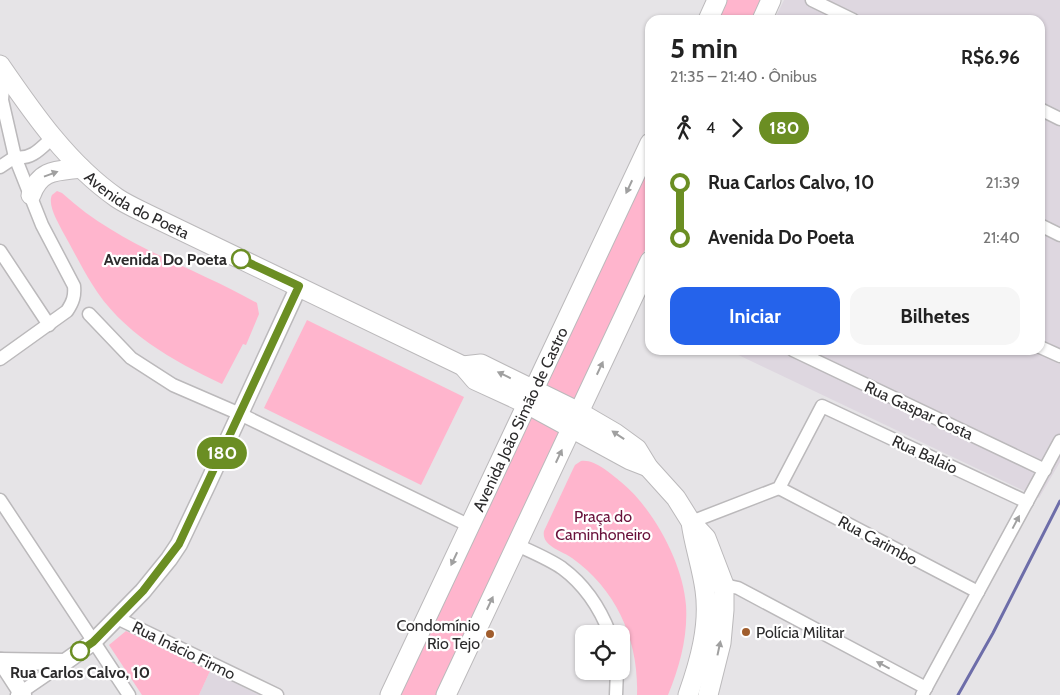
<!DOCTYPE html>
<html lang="pt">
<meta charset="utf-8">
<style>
:root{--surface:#fff;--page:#f6f6f6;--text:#222;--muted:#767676;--accent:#2563eb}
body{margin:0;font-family:Cabin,sans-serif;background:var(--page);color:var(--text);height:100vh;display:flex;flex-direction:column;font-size:19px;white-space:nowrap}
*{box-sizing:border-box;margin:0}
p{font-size:16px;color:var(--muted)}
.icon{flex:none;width:28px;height:28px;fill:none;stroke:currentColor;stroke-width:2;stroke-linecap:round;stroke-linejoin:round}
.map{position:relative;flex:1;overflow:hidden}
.details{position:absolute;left:645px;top:15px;width:400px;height:340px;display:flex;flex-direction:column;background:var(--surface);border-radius:15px;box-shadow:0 1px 4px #0004}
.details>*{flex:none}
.badge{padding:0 10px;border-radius:16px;font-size:18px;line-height:32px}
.buttons{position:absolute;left:575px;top:625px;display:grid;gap:10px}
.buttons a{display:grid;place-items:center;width:55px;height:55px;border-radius:10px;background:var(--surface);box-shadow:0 1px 4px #0004;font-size:25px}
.map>.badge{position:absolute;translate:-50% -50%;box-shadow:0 0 0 2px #fff}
.legs{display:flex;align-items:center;gap:8px;height:55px;padding:0 25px;font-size:16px}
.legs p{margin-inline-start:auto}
.summary{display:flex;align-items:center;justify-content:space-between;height:85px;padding:0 25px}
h1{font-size:28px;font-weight:700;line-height:38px}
.primary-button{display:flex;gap:10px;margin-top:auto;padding:10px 25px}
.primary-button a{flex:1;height:58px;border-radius:15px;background:var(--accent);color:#fff;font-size:20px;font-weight:700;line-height:58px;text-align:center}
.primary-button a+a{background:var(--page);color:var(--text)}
ul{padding:0 25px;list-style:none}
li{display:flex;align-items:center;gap:18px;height:55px;font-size:19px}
li i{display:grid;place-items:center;width:8px;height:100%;margin:0 6px;background:currentColor}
li i::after{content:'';width:12px;height:12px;margin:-6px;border:4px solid;border-radius:50%;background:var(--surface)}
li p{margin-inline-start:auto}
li:first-child i{background:linear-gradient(#0000 50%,currentColor 0)}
li:last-child i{background:linear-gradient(currentColor 50%,#0000 0)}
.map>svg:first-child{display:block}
.built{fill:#ded7e0}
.green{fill:#ffb5cd}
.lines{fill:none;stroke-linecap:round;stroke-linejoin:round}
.stream{stroke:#6d6da9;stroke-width:3}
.minor-casing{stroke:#bbb9bb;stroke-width:15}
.tertiary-casing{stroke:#bbb9bb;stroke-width:19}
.secondary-casing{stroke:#bbb9bb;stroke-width:21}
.minor{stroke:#fff;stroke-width:12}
.tertiary{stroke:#fff;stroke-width:16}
.secondary{stroke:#fff;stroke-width:19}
.oneway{fill:#a0a0a0}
.line-1-casing{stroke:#fff;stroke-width:11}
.line-1{stroke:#6b8e23;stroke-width:8}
.stop-1-dot{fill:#fff;stroke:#6b8e23;stroke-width:2.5}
.poi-dot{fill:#a05d2d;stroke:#fff;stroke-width:2}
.labels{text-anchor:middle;stroke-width:4.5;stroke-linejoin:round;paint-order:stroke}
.street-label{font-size:16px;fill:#2c2b2c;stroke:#fff}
.stop-label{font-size:16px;font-weight:bold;fill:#2c2b2c;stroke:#fff;text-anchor:end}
.park-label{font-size:16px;fill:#69123b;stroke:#fff}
.poi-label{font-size:16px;fill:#2c2b2c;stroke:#fff;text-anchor:end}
</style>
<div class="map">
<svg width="1060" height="695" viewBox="0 0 1060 695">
<rect width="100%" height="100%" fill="#e6e4e7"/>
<!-- built -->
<g class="built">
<polygon points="784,0 1060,0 1060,462 1039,498 728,350 1040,350 1040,20 774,20"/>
<polygon points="210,671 253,692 260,695 199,695"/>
</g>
<!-- green -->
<g class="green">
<polygon points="726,0 763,0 753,20 716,20"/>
<polygon points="650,162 650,239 437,695 398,695"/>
<path d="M57 191 62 193C121 247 190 265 257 303L259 314 246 345 243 344 222 384C173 361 121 332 92 284 82 268 73 250 64 234 59 224 47 205 52 195Z"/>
<polygon points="307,320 464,397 421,485 264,408"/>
<path d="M581 461C595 459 611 474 621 482 653 508 683 563 686 605 688 636 680 666 668 695H637C639 641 617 590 572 558 562 551 541 546 544 531L573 469 575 465Z"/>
<polygon points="126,631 210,671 199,695 142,695 109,645"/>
</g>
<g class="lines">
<!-- stream -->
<polyline class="stream" points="958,695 993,633 1060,501"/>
<defs>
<g id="minor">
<polyline points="812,0 853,20"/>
<polyline points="1040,109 1060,119"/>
<path d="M0 167 15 157C32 160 41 148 53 137"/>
<polyline points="1040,225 1060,235"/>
<polyline points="0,251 49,325"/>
<polyline points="89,314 131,358 173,385 240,414 470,526"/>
<polyline points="1040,347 1060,356"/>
<polyline points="793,350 1045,470"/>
<path d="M0 359 67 311C73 302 75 296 74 286L42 225 15 157 2 100 3 88 8 77"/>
<polyline points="779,488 978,592"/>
<polyline points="0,500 129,695"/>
<polyline points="691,522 779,488 822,406 1027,502"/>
<path d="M517 545C532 552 549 559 562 568 585 585 600 608 610 634"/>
<polyline points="716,586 724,585 738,588 926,688"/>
<polyline points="117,618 277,695"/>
<polyline points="17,695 65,662"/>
<polyline points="616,695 617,671"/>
<polyline points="922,695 1060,441"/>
</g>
<g id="tertiary">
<polyline points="0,661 65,662 93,642 143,591 169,559 179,544 208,483 299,286"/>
<polyline points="1,661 23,695"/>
</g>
<g id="secondary">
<polyline points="708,20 717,0"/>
<polyline points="762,20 771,0"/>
<path id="s1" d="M0 65C33 113 68 164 117 198 126 204 137 209 147 214L463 366 475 380 527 404 630 460 648 467"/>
<path d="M31 195C40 169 57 171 81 168"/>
<polyline points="463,366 481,364 579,412 615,433 637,449 648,467 676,498 691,522 706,538 724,585 724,610 721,643 708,695"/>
<path id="s2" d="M390 695 650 143"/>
<polyline points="446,695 650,261"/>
<path d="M688 695C700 661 710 625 705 590 702 567 694 545 691 522"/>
</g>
</defs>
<!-- minor casing -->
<use href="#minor" class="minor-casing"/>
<!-- tertiary casing -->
<use href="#tertiary" class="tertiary-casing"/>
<!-- secondary casing -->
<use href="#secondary" class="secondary-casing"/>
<!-- minor -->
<use href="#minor" class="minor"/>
<!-- tertiary -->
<use href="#tertiary" class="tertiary"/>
<!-- secondary -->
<use href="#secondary" class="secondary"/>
</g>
<!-- one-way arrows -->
<defs><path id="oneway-solid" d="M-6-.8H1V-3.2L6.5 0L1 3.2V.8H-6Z" transform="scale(1.25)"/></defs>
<g class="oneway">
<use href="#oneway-solid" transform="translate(51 174) rotate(-20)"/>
<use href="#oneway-solid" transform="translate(629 187) rotate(115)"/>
<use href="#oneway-solid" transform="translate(600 368) rotate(-65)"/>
<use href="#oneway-solid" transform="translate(504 375) rotate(-154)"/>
<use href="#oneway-solid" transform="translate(618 435) rotate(-146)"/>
<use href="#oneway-solid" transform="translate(559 456) rotate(-65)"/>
<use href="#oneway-solid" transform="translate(1016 522) rotate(-62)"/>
<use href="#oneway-solid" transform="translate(454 559) rotate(115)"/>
<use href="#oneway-solid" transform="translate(490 603) rotate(-65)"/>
<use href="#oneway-solid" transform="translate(719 648) rotate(-78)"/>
<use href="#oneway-solid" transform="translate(883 665) rotate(-152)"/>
</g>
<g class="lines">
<defs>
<polyline id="line-1" points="80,651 93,642 143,591 179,544 299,286 241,259"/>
</defs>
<!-- line-1 casing -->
<use href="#line-1" class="line-1-casing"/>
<!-- line-1 -->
<use href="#line-1" class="line-1"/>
</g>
<!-- markers -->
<g class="stop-1-dot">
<circle cx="241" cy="259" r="9"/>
<circle cx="80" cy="651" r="9"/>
</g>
<g class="poi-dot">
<circle cx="746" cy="632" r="5"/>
<circle cx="490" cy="634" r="5"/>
</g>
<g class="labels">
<!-- street labels -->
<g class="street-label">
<text dy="6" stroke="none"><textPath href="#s1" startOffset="199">Avenida do Poeta</textPath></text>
<text transform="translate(919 410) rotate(25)" y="6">Rua Gaspar Costa</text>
<text dy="6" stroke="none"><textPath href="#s2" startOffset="305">Avenida João Simão de Castro</textPath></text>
<text transform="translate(925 454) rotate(25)" y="6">Rua Balaio</text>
<text transform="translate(878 540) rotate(28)" y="6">Rua Carimbo</text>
<text transform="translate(184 650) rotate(26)" y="6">Rua Inácio Firmo</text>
</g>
<!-- stop labels -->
<g class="stop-label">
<text x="227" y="265">Avenida Do Poeta</text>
<text x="80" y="678" text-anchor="middle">Rua Carlos Calvo, 10</text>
</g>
<!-- park labels -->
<g class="park-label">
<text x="603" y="522">Praça do<tspan x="603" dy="18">Caminhoneiro</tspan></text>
</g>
<!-- poi labels -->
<g class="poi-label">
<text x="480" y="631">Condomínio<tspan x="480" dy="18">Rio Tejo</tspan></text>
<text x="756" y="638" text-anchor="start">Polícia Militar</text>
</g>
</g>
</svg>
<div class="buttons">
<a><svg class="icon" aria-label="locate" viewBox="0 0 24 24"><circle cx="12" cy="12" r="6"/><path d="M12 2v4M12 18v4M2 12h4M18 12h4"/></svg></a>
</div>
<b class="badge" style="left:222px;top:453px;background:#6b8e23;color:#fff">180</b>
<section class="details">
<div class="summary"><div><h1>5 min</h1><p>21:35 – 21:40 · Ônibus</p></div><b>R$6.96</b></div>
<div class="legs"><svg class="icon" aria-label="walk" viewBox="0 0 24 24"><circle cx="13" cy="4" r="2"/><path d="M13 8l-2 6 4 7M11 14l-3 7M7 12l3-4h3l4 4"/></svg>4<svg class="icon" aria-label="forward" viewBox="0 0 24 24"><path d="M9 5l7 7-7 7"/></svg><b class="badge" style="background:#6b8e23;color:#fff">180</b></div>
<ul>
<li><i style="color:#6b8e23"></i><b>Rua Carlos Calvo, 10</b><p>21:39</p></li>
<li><i style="color:#6b8e23"></i><b>Avenida Do Poeta</b><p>21:40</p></li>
</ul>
<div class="primary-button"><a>Iniciar</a><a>Bilhetes</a></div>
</section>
</div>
